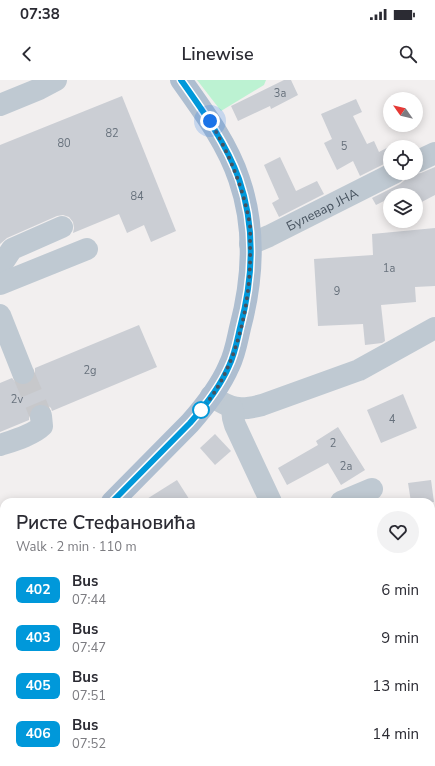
<!DOCTYPE html>
<meta charset="utf-8">
<style>
:root{--surface:#fff;--page:#f2f2f3;--text:#2b2b33;--muted:#7c7c81}
body{margin:0;font-family:"Nunito Sans",sans-serif;background:var(--page);color:var(--text);height:100vh;display:flex;flex-direction:column;font-size:15px;white-space:nowrap}
*{box-sizing:border-box;margin:0}
p{font-size:13px;color:var(--muted)}
.icon{flex:none;width:22px;height:22px;fill:none;stroke:currentColor;stroke-width:2;stroke-linecap:round;stroke-linejoin:round}
.map{position:relative;flex:1;overflow:hidden}
.drawer{position:absolute;left:0px;top:418px;width:435px;height:268px;display:flex;flex-direction:column;background:var(--surface);border-radius:12px 12px 0 0;box-shadow:0 2px 10px #0003}
.drawer>*{flex:none}
.badge{padding:0 8px;border-radius:6px;font-size:14px;line-height:26px}
.needle{width:26px;rotate:304deg}
.controls{position:absolute;left:383px;top:12px;display:grid;gap:8px}
.controls a{display:grid;place-items:center;width:40px;height:40px;border-radius:50%;background:var(--surface);box-shadow:0 2px 10px #0003;font-size:20px}
.you{position:absolute;width:20px;height:20px;margin:-10px;border:3px solid #fff;border-radius:50%;background:#1a73e8;box-shadow:0 0 0 6px #1a73e833}
.map>.badge{position:absolute;translate:-50% -50%;box-shadow:0 0 0 2px #fff}
.round{display:grid;place-items:center;flex:none;width:42px;height:42px;border-radius:21px;background:var(--page)}
.headline{display:flex;align-items:center;justify-content:space-between;height:68px;padding:0 16px}
h1{font-size:19px;font-weight:600;line-height:30px}
ul{padding:0;list-style:none}
li{display:flex;align-items:center;gap:12px;height:48px;padding:0 16px}
li div{flex:1}
li b{display:block;font-size:15px}
li em{font-style:normal}
li .badge{min-width:44px;font-weight:700;text-align:center}
.status{display:flex;justify-content:space-between;align-items:center;height:28px;padding:0 20px;background:var(--surface);direction:ltr}
.status svg{height:11px;fill:currentColor}
header{display:flex;justify-content:space-between;align-items:center;height:52px;padding:0 16px;background:var(--surface);font-size:18px;font-weight:600}
.map>svg:first-child{display:block}
.green{fill:#bcf2d2}
.building{fill:#cbced4}
.lines{fill:none;stroke-linecap:round;stroke-linejoin:round}
.minor-tunnel{stroke:#c7c8cb;stroke-width:22;stroke-dasharray:22 11;stroke-linecap:butt}
.minor{stroke:#bfc9d2;stroke-width:22}
.major{stroke:#aebed0;stroke-width:22}
.line-casing{stroke:#fff;stroke-width:9}
.line{stroke:#0098da;stroke-width:6}
.walk{stroke:#46525e;stroke-width:4;stroke-dasharray:0 7.2}
.stop-dot{fill:#fff;stroke:#0098da;stroke-width:2}
.labels{text-anchor:middle;stroke-width:3.5;stroke-linejoin:round;paint-order:stroke}
.number-label{font-size:11px;fill:#67717c}
.street-label{font-size:13px;fill:#46525e;stroke:#fff}
</style>
<div class="status"><b>07:38</b><svg viewBox="0 0 49 12"><path d="M0 12V9h3v3zM5 12V6h3v6zM10 12V3h3v9zM15 12V0h3v12zM26 1h20v11H26zM47 4h2v5h-2z"/></svg></div>
<header><svg class="icon" aria-label="back" viewBox="0 0 24 24"><path d="M15 5l-7 7 7 7"/></svg>Linewise<svg class="icon" aria-label="search" viewBox="0 0 24 24"><circle cx="10" cy="10" r="6"/><path d="M15 15l6 6"/></svg></header>
<div class="map">
<svg width="435" height="686" viewBox="0 0 435 686">
<rect width="100%" height="100%" fill="#f2efef"/>
<!-- green -->
<g class="green">
<polygon points="197,0 266,0 264,5 221,31"/>
<polygon points="4,598 4,682 406,682 409,686 0,686 0,614"/>
</g>
<!-- building -->
<g class="building">
<polygon points="284,0 291,0 298,15 271,29 270,26 238,41 231,26"/>
<polygon points="122,16 176,151 151,162 144,145 127,153 119,134 73,153 74,148 73,142 69,137 63,135 57,136 7,158 0,164 0,65"/>
<polygon points="356,19 362,32 353,36 367,64 374,61 379,72 400,61 402,67 390,67 390,81 360,96 353,81 337,90 324,63 332,59 321,34"/>
<polygon points="280,77 296,111 317,101 324,114 279,137 272,123 279,119 264,85"/>
<polygon points="435,87 435,115 416,125 416,115 390,115 390,118 376,125 372,118 400,104 405,100 406,93 415,94 421,93"/>
<polygon points="435,148 435,206 415,207 416,222 381,225 385,261 382,263 365,265 363,244 318,246 314,179 373,175 372,154"/>
<polygon points="139,245 157,287 52,331 51,328 46,324 40,324 34,326 29,331 29,340 0,352 0,303 12,298 16,303 21,305 28,304 33,301 35,295 35,288"/>
<polygon points="403,314 417,348 381,363 367,330"/>
<polygon points="338,347 365,390 341,405 328,383 287,405 278,388 318,365 316,361"/>
<polygon points="215,354 231,371 215,385 200,368"/>
<polygon points="177,400 191,422 142,422"/>
<polygon points="431,400 434,422 411,422 408,403"/>
</g>
<g class="lines">
<!-- minor-tunnel -->
<polyline class="minor-tunnel" points="23,293 41,336"/>
<!-- minor -->
<g class="minor">
<polyline points="0,25 39,9 56,0"/>
<polyline points="416,82 435,73"/>
<path id="s1" d="M250 164 269 156 394 93"/>
<polyline points="0,187 12,169 62,147"/>
<polyline points="0,204 87,169"/>
<polyline points="0,235 23,293"/>
<path d="M211 316C231 329 239 331 262 325L359 290 435 248"/>
<polyline points="232,328 233,338 235,345 271,422"/>
<path d="M0 365C12 361 33 355 42 346L41 336"/>
<polyline points="341,422 372,409"/>
<polyline points="431,672 435,681"/>
</g>
<!-- major -->
<g class="major">
<path d="M112 422 190 343C205 326 220 307 229 286 235 274 237 261 240 248 253 199 256 148 239 99 227 63 203 31 181 0"/>
<polyline points="0,553 4,546"/>
</g>
</g>
<g class="lines">
<defs>
<path id="line" d="M112 422 190 343C205 326 220 307 229 286 235 274 237 261 240 248 253 199 256 148 239 99 226 63 203 31 181 0"/>
</defs>
<!-- line casing -->
<use href="#line" class="line-casing"/>
<!-- line -->
<use href="#line" class="line"/>
<!-- walk -->
<path class="walk" d="M201 330C238 289 252 218 250 164 250 156 251 147 249 140 242 104 228 72 210 41"/>
</g>
<!-- markers -->
<circle class="stop-dot" cx="201" cy="330" r="8"/>
<g class="labels">
<!-- number labels -->
<g class="number-label">
<text x="280" y="17">3a</text>
<text x="112" y="57">82</text>
<text x="64" y="67">80</text>
<text x="344" y="70">5</text>
<text x="137" y="120">84</text>
<text x="389" y="192">1a</text>
<text x="337" y="215">9</text>
<text x="90" y="294">2g</text>
<text x="17" y="323">2v</text>
<text x="392" y="343">4</text>
<text x="333" y="367">2</text>
<text x="346" y="390">2a</text>
</g>
<!-- street labels -->
<g class="street-label">
<text dy="5" stroke="none"><textPath href="#s1" startOffset="80">Булевар ЈНА</textPath></text>
</g>
</g>
</svg>
<div class="controls">
<a><svg class="needle" viewBox="-14 -14 28 28"><path d="M0-13l5 13h-10z" fill="#e53935"/><path d="M0 13l5-13h-10z" fill="#7c7c81"/></svg></a>
<a><svg class="icon" aria-label="locate" viewBox="0 0 24 24"><circle cx="12" cy="12" r="6"/><path d="M12 2v4M12 18v4M2 12h4M18 12h4"/></svg></a>
<a><svg class="icon" aria-label="layers" viewBox="0 0 24 24"><path d="M12 4l9 5-9 5-9-5zM3 14l9 5 9-5"/></svg></a>
</div>
<div class="you" style="left:210px;top:41px"></div>
<section class="drawer">
<div class="headline"><div><h1>Ристе Стефановића</h1><p>Walk · 2 min · 110 m</p></div><a class="round"><svg class="icon" aria-label="heart" viewBox="0 0 24 24"><path d="M12 20l-8-8c-3-5 5-10 8-4 3-6 11-1 8 4z"/></svg></a></div>
<ul>
<li><span class="badge" style="background:#0098da;color:#fff">402</span><div><b>Bus</b><p>07:44</p></div><em>6 min</em></li>
<li><span class="badge" style="background:#0098da;color:#fff">403</span><div><b>Bus</b><p>07:47</p></div><em>9 min</em></li>
<li><span class="badge" style="background:#0098da;color:#fff">405</span><div><b>Bus</b><p>07:51</p></div><em>13 min</em></li>
<li><span class="badge" style="background:#0098da;color:#fff">406</span><div><b>Bus</b><p>07:52</p></div><em>14 min</em></li>
</ul>
</section>
</div>
